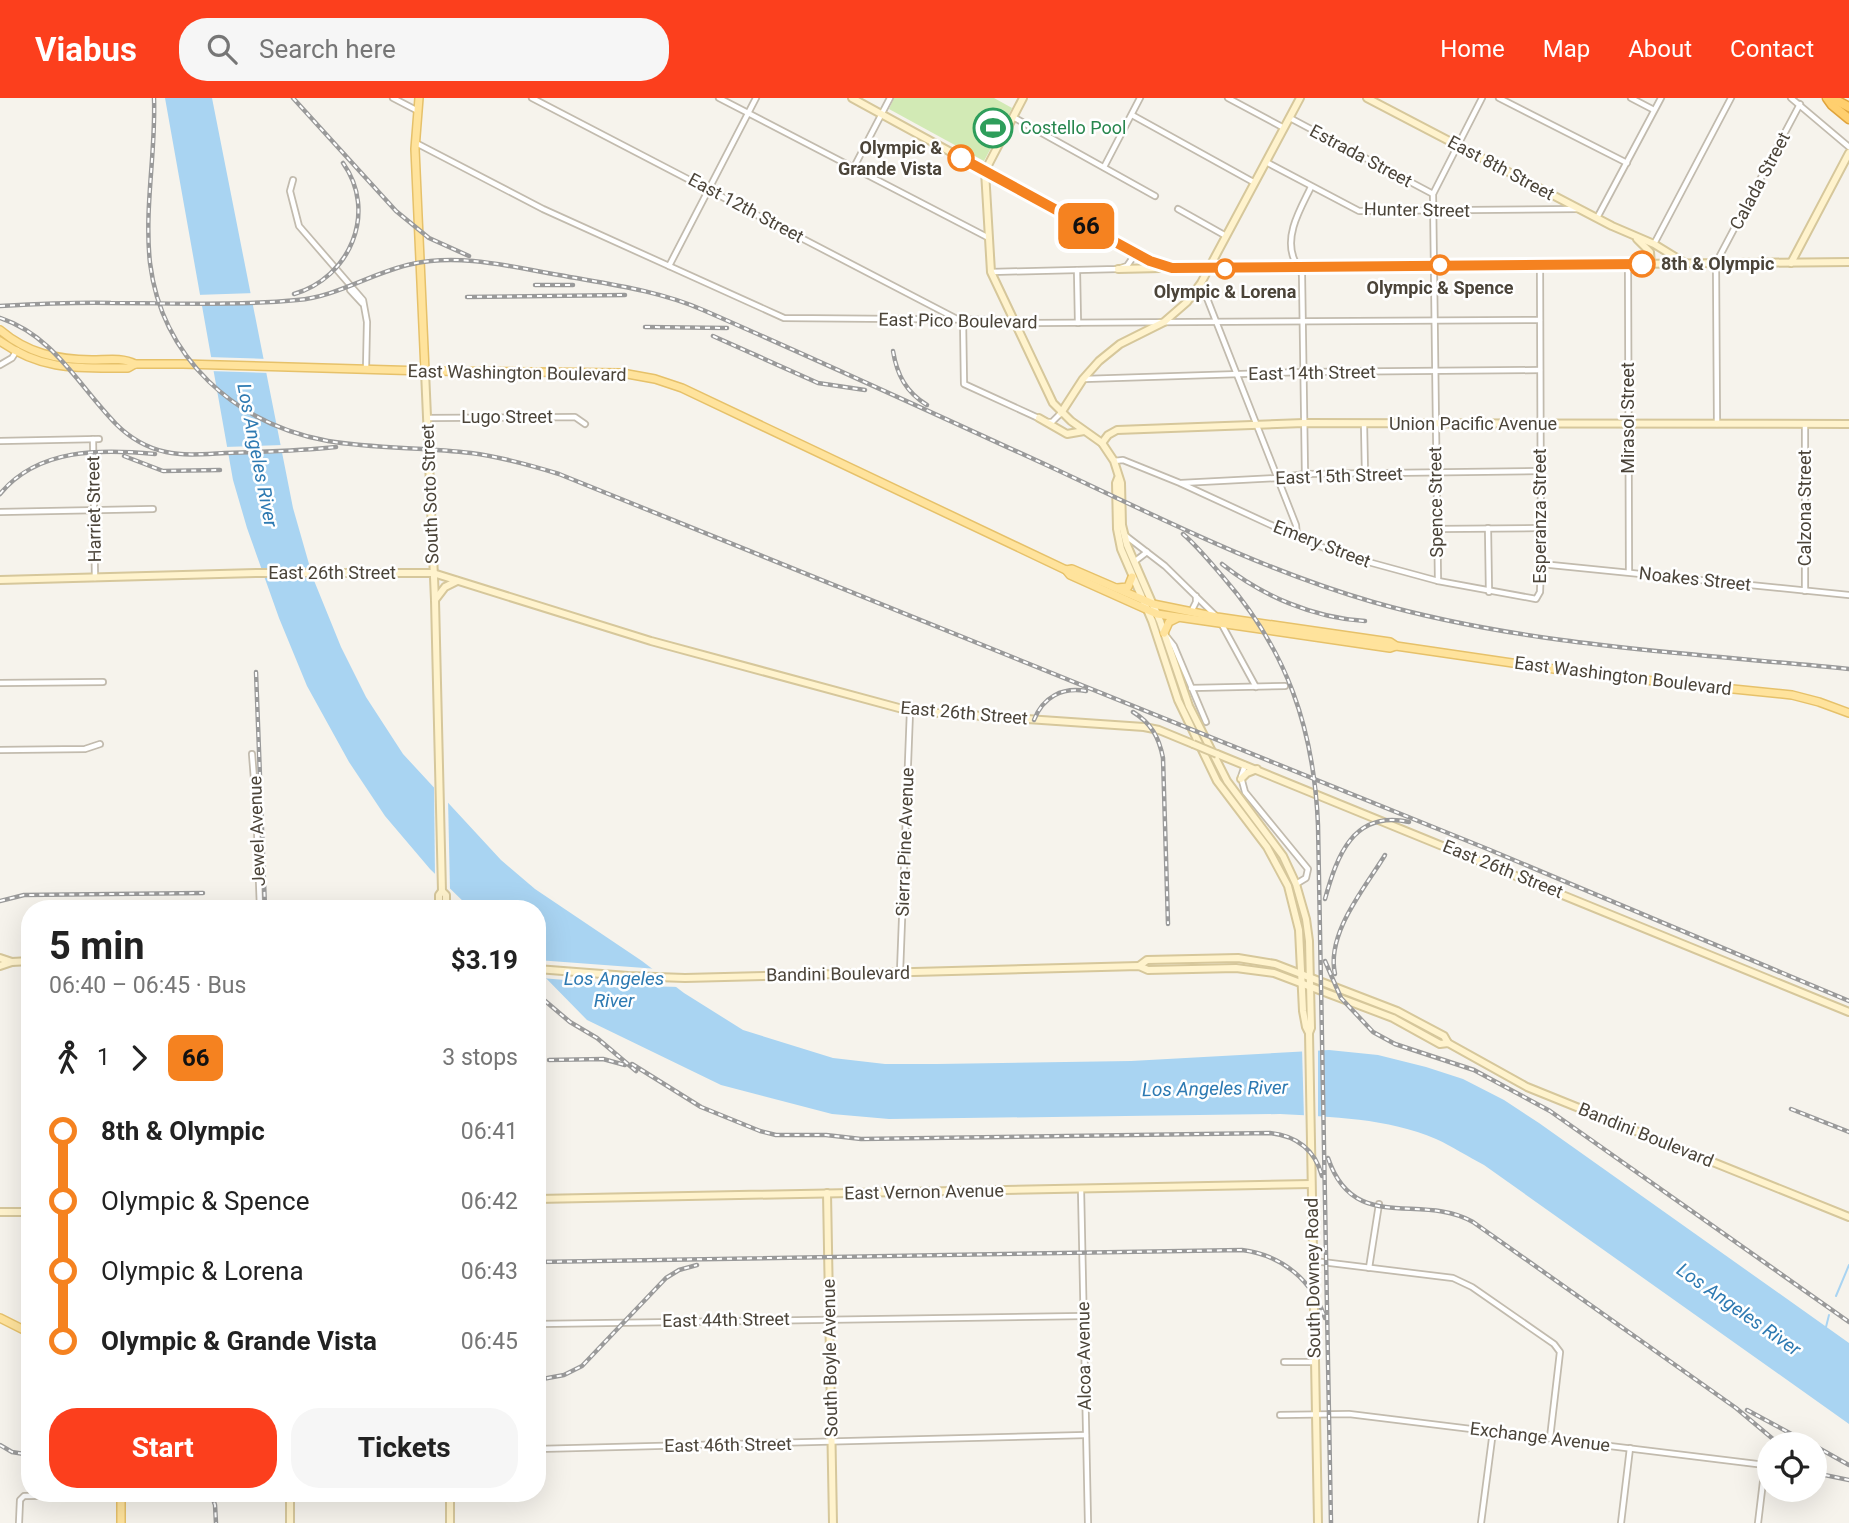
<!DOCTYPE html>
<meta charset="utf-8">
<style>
:root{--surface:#fff;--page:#f6f6f6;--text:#222;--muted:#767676;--accent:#fc3f1d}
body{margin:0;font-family:Roboto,sans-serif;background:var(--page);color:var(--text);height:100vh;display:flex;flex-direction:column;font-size:26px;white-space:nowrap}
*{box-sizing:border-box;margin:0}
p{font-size:23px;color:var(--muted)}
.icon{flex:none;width:38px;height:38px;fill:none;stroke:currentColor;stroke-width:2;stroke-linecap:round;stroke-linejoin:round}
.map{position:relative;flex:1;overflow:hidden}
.details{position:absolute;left:21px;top:802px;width:525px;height:602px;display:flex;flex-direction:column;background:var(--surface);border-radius:28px;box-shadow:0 7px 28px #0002}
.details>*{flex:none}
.badge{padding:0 14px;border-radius:10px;font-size:24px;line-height:46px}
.fabs{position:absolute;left:1757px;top:1334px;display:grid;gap:14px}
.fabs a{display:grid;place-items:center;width:70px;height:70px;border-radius:50%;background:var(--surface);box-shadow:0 7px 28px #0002;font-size:35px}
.map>.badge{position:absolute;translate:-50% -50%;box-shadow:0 0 0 4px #fff}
.legs{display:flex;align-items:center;gap:10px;height:77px;padding:0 28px;font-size:23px}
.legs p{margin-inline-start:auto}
.summary{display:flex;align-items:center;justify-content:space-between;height:119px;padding:0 28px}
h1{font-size:38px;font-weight:700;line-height:52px}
.action{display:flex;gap:14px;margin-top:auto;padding:14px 28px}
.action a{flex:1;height:80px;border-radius:28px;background:var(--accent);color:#fff;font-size:28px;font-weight:700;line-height:80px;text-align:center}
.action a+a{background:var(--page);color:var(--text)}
ul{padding:0 28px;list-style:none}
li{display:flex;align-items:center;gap:24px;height:70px;font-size:26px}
li i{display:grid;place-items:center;width:10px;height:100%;margin:0 9px;background:currentColor}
li i::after{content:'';width:18px;height:18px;margin:-9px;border:5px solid;border-radius:50%;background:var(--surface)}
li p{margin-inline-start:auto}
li:first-child i{background:linear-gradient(#0000 50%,currentColor 0)}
li:last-child i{background:linear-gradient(currentColor 50%,#0000 0)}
header{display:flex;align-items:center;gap:42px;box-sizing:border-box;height:98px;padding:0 35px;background:var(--accent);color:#fff}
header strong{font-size:33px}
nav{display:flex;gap:38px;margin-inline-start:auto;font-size:24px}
.search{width:490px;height:63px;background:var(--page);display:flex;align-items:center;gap:18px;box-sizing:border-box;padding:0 24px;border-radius:28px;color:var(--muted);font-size:26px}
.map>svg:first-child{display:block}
.green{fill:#d2eab5}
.water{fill:#a9d4f2}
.pier{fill:#f6f3ec}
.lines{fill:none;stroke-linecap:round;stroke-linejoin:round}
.stream{stroke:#a9d4f2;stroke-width:2}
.street-casing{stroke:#c2bbae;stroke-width:8}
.secondary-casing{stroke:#d6c79b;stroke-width:10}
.primary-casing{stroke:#e6c16a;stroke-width:10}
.highway-casing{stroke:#e0a43c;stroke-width:11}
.street{stroke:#fff;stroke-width:4.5}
.secondary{stroke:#fff3cd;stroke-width:6}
.primary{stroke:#ffe39c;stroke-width:7}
.highway{stroke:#ffcf6e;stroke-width:8}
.rail-casing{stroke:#9a9a9a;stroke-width:4.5}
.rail{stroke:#fff;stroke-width:2;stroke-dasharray:5;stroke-linecap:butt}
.secondary-bridge-casing{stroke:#d6c79b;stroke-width:10;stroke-linecap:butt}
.secondary-bridge{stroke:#fff3cd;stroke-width:6}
.line-1-casing{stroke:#fff;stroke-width:16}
.line-1{stroke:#f58220;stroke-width:10}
.stop-1-dot{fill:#fff;stroke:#f58220;stroke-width:3.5}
.labels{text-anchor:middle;stroke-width:5;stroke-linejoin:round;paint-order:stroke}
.leisure-label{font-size:18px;fill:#27864d;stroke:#fff;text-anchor:start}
.stop-label{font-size:18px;font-weight:bold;fill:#4b4439;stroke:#fff}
.street-label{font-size:18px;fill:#4b4439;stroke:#fff}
.water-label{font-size:19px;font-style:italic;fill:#2e7ab2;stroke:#fff}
</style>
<header>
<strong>Viabus</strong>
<div class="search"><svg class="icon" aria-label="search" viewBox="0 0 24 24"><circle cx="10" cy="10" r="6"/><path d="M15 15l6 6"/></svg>Search here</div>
<nav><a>Home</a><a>Map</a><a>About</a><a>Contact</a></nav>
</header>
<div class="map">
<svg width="1849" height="1425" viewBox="0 0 1849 1425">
<rect width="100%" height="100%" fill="#f6f3ec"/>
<!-- green -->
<polygon class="green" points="894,0 994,0 1012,10 984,63 889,11"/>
<!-- water -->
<path class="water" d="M165 0H212L293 410 313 480 341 549 366 599 403 656 501 762 535 791 642 863 684 895 743 932 833 960 885 966H937L1131 963 1329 952 1378 957 1426 969 1463 981 1504 1002 1539 1025 1849 1245V1326L1484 1067C1468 1059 1452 1048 1436 1041 1388 1020 1331 1019 1280 1016L889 1021 832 1016 721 987 587 922 537 871V810H470L430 771 385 718 349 664 307 588 279 520 247 430 233 382Z"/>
<!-- pier -->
<g class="pier">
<polygon points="255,195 257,206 198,207 196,197"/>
<polygon points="207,259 268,261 270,275 209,273"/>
<polygon points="283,347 285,355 225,356 224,351 224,349"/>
<polygon points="434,686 448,701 450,793 435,780"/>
<polygon points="537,862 658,871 682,889 637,888 541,880 537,876"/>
<polygon points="1318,949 1318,1022 1304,1021 1302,950"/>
</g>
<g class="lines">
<!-- stream -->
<g class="stream">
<polyline points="1836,1198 1849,1167"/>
<polyline points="1826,1229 1829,1217"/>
</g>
<defs>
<g id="street">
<polyline points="393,0 418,13"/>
<polyline points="532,0 957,221"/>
<polyline points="719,0 987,139"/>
<polyline points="1228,0 1284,30"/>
<polyline points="1499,0 1627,65"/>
<polyline points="1631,0 1654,12"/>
<polyline points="1791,0 1849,49"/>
<polyline points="1132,17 1255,85"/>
<polyline points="1013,19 1155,98"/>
<polyline points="1290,20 1433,96"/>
<polyline points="416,45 543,111 784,220 1012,222 1032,225 1540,222"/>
<polyline points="1266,64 1359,113 1579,111"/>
<polyline points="854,69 890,0"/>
<polyline points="1104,69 1140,0"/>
<polyline points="293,82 290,93 299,128 363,202 367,224 366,271"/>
<polyline points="1178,111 1226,138"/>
<polyline points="1597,120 1661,0"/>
<polyline points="1654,146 1731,0"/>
<polyline points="1628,166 1629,474"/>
<polyline points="669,168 756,0"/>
<polyline points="1077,172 1078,225"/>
<polyline points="991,174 1118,171 1127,168 1136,155"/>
<polyline points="1201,185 1296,427 1297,439"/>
<polyline points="350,188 350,192 362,205"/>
<polyline points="963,221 964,286 1047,324 1052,324 1061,315"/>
<polyline points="0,267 12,260 17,252"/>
<polyline points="1084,281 1304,274 1540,272"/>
<polyline points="427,320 575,319 585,326"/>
<polyline points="1364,325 1365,375"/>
<polyline points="1717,326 1716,165 1800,6"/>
<polyline points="1805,326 1805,493"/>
<polyline points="93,341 95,480"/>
<polyline points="0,343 99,341"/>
<polyline points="1114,363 1123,362 1180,385 1308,444 1350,459 1438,483 1536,501 1540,494 1541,466 1540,167"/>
<path d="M1305 376 1302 177C1300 171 1296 167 1294 161 1284 137 1301 110 1311 89"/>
<polyline points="1181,385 1278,380 1305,376 1540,373"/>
<polyline points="0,414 153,411"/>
<polyline points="1488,430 1489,494"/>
<polyline points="1437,431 1541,430"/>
<polyline points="1126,438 1165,468 1216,518"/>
<polyline points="1134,464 1147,454"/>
<polyline points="1541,466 1849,497"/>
<polyline points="1438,483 1433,96 1482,0"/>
<polyline points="1191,514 1196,504 1196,498"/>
<polyline points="1221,525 1256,589"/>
<polyline points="1166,538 1174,548 1206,624"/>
<polyline points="0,585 103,584"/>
<polyline points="1191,590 1285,588"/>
<polyline points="0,652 85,651 100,646"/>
<polyline points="252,656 256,706 260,810"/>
<polyline points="1245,667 1241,679 1245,694 1308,771 1306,780 1296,786"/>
<polyline points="900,874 910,613"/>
<polyline points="1081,1091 1088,1425"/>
<polyline points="1314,1163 1453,1180 1472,1189 1554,1246 1560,1254 1550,1340"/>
<polyline points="1369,1170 1379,1106"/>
<polyline points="537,1226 1084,1218"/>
<polyline points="1284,1264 1315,1264"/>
<polyline points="1280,1317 1349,1316 1765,1367 1758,1425"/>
<polyline points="537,1351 1086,1337"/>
<polyline points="19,1425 20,1402 24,1398 121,1397"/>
<polyline points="1481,1425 1493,1333"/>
<polyline points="1621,1425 1630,1350"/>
</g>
<g id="secondary">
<polyline points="852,0 1150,163 1173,170 1849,164"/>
<polyline points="1023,0 985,73 991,174 1053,305 1071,323 1102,345 1114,363 1121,385 1122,427 1127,447 1160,523 1189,608 1227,683 1283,758 1296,786 1306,821 1309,843 1311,930 1309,935 1318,1425"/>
<polyline points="1367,0 1612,128 1654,146 1685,165"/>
<polyline points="1637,141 1650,154 1651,166"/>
<polyline points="1791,165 1849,55"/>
<polyline points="1118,171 1161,170"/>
<polyline points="425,273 435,502 442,793 446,797 446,810"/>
<polyline points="1061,315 1083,281 1099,263 1120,246 1164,224 1187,204 1201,185 1300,0"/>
<polyline points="1039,320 1067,336 1084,333"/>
<polyline points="1102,345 1108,337 1117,332 1304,325 1849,326"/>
<polyline points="1118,380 1116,385 1117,431 1121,451 1152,523 1178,602 1217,683 1267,749 1288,788 1299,832 1303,913 1306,929 1309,935"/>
<polyline points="0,482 258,475 433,475 651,543 910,613 1144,629 1159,632 1193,646"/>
<polyline points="435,502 445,489 457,483"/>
<polyline points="1217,656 1849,914"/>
<polyline points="1241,681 1247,675 1257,671"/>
<polyline points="439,810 439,797 442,793"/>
<polyline points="0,860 12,864 30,863"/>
<polyline points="0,868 12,864"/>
<polyline points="1139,868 1147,862 1238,860 1275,866 1397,913 1444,938 1448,945"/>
<polyline points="537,871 628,878 685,880 1139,868 1148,872 1236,870 1274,875 1393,920 1440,946 1448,945 1527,989 1849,1119"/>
<polyline points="827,1095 833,1425"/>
<polyline points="537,1101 1311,1086"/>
<polyline points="0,1114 30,1114"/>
<polyline points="450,1395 450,1425"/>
<polyline points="290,1425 290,1395"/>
</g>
<g id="primary">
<polyline points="419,0 415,51 425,273"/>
<path d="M0 232C27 255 57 262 92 262 106 262 122 259 135 266"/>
<path d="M0 243C42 273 78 270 128 270L135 266H183L425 273 622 275 655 281 682 290 1066 472 1072 471 1153 506 1217 519 1390 544 1396 548 1595 577 1792 597 1819 604 1849 615"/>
<polyline points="1066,472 1070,477 1157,516 1390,550 1396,548"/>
<polyline points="1117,490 1128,489 1132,479"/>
<polyline points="1164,535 1169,524 1177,520"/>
<polyline points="0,1220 30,1235"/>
<polyline points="121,1395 121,1425"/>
</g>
<g id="highway">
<polyline points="1827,0 1832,7 1849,21"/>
<polyline points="1832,0 1849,9"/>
</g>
</defs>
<!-- street casing -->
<use href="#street" class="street-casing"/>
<!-- secondary casing -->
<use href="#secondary" class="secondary-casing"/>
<!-- primary casing -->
<use href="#primary" class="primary-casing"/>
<!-- highway casing -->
<use href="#highway" class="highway-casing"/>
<!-- street -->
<use href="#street" class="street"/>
<!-- secondary -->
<use href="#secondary" class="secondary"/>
<!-- primary -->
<use href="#primary" class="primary"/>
<!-- highway -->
<use href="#highway" class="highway"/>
<defs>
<g id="rail">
<path d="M154 0C156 54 144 110 150 165 162 260 235 326 328 343 375 351 424 349 471 355 501 359 530 367 559 376L1490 752 1849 903"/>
<polyline points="293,0 396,113 429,140 469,158"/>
<polyline points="535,187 573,187"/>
<path d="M294 196C350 180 378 114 343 65"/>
<polyline points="467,199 625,197"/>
<path d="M0 208C37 206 74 204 111 205 173 205 235 208 297 202 337 199 373 174 412 166 460 155 512 169 559 177 608 186 657 192 703 212 820 263 937 317 1053 370 1158 419 1262 472 1373 504 1527 548 1690 555 1849 571"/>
<path d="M0 220C54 238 78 287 116 326 130 340 147 350 166 354 185 358 205 356 225 355 262 354 299 353 336 349"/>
<polyline points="645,229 727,230"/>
<polyline points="713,238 818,285 865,292"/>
<path d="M893 253C897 277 906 294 927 307"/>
<polyline points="124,358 163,373 220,372"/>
<path d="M0 396C38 350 100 351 155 356"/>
<path d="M1183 436C1198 449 1210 464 1223 479 1287 552 1314 631 1318 727L1331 1425"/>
<path d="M1222 466C1262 498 1314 520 1365 523"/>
<polyline points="256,574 265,810"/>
<path d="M1133 614C1151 625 1159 639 1163 660L1168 826"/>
<path d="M1034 622C1043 599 1062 589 1086 593"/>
<path d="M1325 801C1337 758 1353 712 1409 724"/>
<polyline points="0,803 24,797 203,795"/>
<polyline points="1325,863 1341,900 1373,934 1395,946 1474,972 1550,1013 1849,1224"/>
<path d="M1335 876C1326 835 1365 790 1385 757"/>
<polyline points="537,896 570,924 597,940 636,973"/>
<polyline points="549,962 603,961 625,967"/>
<path d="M632 966 701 1009 760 1033 776 1037H826L861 1041 1270 1035C1297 1038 1315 1052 1322 1078"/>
<polyline points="1791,1011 1849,1034"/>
<path d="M1328 1060C1354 1137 1420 1094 1473 1124L1736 1310 1779 1346"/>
<path d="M537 1164 1242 1152C1282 1157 1312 1182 1325 1220"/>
<polyline points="537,1282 564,1277 582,1268 666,1180 679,1172 697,1167"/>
<polyline points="1747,1312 1810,1346"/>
<polyline points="0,1347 12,1354 30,1357"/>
<polyline points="1815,1348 1849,1367"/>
<polyline points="1815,1375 1849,1382"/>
<polyline points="211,1395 215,1407 216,1425"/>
</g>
</defs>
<!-- rail casing -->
<use href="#rail" class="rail-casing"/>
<!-- rail -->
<use href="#rail" class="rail"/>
<defs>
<polyline id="secondary-bridge" points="1193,646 1217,656"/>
</defs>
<!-- secondary-bridge casing -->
<use href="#secondary-bridge" class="secondary-bridge-casing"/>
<!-- secondary-bridge -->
<use href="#secondary-bridge" class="secondary-bridge"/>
</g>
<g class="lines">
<defs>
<polyline id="line-1" points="961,60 1150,163 1172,170 1642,166"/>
</defs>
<!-- line-1 casing -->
<use href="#line-1" class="line-1-casing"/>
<!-- line-1 -->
<use href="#line-1" class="line-1"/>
</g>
<!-- icons -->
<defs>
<symbol id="stadium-ring" viewBox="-11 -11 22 22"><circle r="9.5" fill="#fff" stroke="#2e9e5b" stroke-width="1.5"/><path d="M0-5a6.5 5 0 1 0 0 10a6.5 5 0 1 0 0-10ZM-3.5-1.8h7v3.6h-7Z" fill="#2e9e5b"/></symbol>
</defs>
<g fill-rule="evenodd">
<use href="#stadium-ring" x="971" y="8" width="44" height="44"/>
</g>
<!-- markers -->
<g class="stop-1-dot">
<circle cx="961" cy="60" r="12"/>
<circle cx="1642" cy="166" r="12"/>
<circle cx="1440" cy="167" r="9"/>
<circle cx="1225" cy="171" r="9"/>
</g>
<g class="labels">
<!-- leisure labels -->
<g class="leisure-label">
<text x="1020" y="36">Costello Pool</text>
</g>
<!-- stop labels -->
<g class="stop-label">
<text x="942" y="56" text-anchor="end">Olympic &amp;<tspan x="942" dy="21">Grande Vista</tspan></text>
<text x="1661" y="172" text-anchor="start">8th &amp; Olympic</text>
<text x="1440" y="196">Olympic &amp; Spence</text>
<text x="1225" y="200">Olympic &amp; Lorena</text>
</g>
<!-- street labels -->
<g class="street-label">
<text transform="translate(1361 58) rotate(28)" y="6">Estrada Street</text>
<text transform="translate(1501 70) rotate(28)" y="6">East 8th Street</text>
<text transform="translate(1760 83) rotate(-62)" y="6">Calada Street</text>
<text transform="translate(746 110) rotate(28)" y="6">East 12th Street</text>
<text transform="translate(1417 112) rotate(1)" y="6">Hunter Street</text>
<text transform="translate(958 223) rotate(1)" y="6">East Pico Boulevard</text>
<text transform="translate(517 275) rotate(1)" y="6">East Washington Boulevard</text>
<text transform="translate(1312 275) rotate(-1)" y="6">East 14th Street</text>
<text x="507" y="325">Lugo Street</text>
<text transform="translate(1628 320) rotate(-90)" y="6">Mirasol Street</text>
<text x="1473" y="332">Union Pacific Avenue</text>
<text transform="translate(1339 378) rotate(-2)" y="6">East 15th Street</text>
<text transform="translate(430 396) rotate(-92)" y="6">South Soto Street</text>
<text transform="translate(1436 404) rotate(-91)" y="6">Spence Street</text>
<text transform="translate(1805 410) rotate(-90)" y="6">Calzona Street</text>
<text transform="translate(94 411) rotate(-91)" y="6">Harriet Street</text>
<text transform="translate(1540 418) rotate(-90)" y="6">Esperanza Street</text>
<text transform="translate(1322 446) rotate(21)" y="6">Emery Street</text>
<text x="332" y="481">East 26th Street</text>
<text transform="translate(1695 481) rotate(6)" y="6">Noakes Street</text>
<text transform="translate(1623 578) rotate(7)" y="6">East Washington Boulevard</text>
<text transform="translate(964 615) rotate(5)" y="6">East 26th Street</text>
<text transform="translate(257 733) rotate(-92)" y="6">Jewel Avenue</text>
<text transform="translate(905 744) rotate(-88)" y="6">Sierra Pine Avenue</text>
<text transform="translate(1503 771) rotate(22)" y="6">East 26th Street</text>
<text transform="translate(838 876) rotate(-1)" y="6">Bandini Boulevard</text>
<text transform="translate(1646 1037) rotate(22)" y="6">Bandini Boulevard</text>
<text transform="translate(924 1094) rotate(-1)" y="6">East Vernon Avenue</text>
<text transform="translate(1313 1180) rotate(-91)" y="6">South Downey Road</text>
<text transform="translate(726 1222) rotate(-1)" y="6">East 44th Street</text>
<text transform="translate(1084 1258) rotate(-91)" y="6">Alcoa Avenue</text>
<text transform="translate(830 1260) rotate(-91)" y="6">South Boyle Avenue</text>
<text transform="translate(1540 1339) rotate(7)" y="6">Exchange Avenue</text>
<text transform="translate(728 1347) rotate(-1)" y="6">East 46th Street</text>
</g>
<!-- water labels -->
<g class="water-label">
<text transform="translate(258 357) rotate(79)" y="7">Los Angeles River</text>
<text x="614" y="887">Los Angeles<tspan x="614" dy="22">River</tspan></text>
<text transform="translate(1215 990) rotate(-1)" y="7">Los Angeles River</text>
<text transform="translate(1739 1211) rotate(35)" y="7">Los Angeles River</text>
</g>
</g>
</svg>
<div class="fabs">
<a><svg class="icon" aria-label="locate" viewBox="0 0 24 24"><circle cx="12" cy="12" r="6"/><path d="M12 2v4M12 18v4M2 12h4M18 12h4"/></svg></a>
</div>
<b class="badge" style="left:1086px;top:128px;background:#f58220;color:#111">66</b>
<section class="details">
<div class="summary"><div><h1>5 min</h1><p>06:40 – 06:45 · Bus</p></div><b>$3.19</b></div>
<div class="legs"><svg class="icon" aria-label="walk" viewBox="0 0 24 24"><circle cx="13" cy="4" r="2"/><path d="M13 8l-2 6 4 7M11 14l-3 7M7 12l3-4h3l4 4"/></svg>1<svg class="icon" aria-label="forward" viewBox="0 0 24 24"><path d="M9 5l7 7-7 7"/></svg><b class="badge" style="background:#f58220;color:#111">66</b><p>3 stops</p></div>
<ul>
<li><i style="color:#f58220"></i><b>8th &amp; Olympic</b><p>06:41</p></li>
<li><i style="color:#f58220"></i><span>Olympic &amp; Spence</span><p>06:42</p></li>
<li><i style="color:#f58220"></i><span>Olympic &amp; Lorena</span><p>06:43</p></li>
<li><i style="color:#f58220"></i><b>Olympic &amp; Grande Vista</b><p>06:45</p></li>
</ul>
<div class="action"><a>Start</a><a>Tickets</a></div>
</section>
</div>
